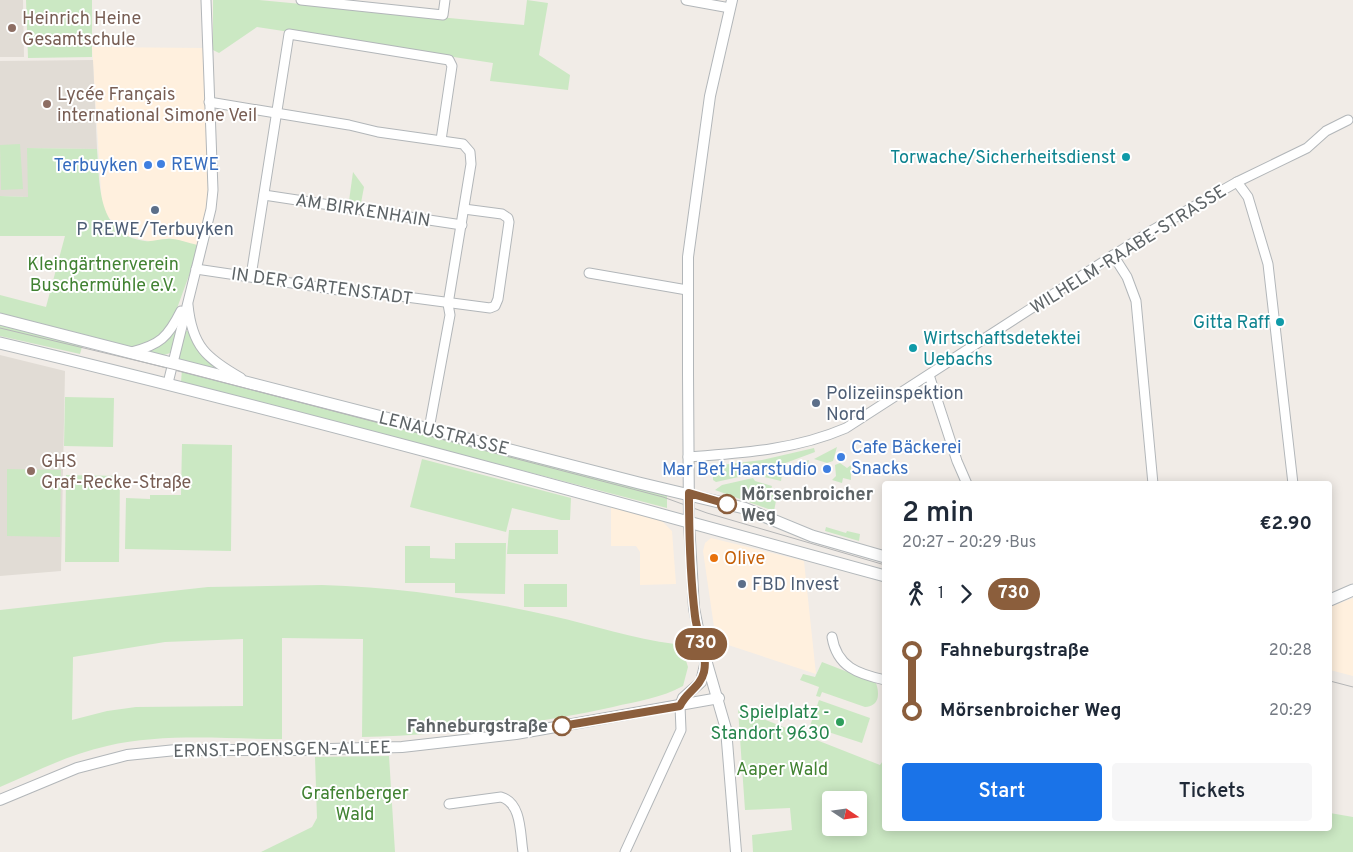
<!DOCTYPE html>
<meta charset="utf-8">
<style>
:root{--surface:#fff;--page:#f6f6f7;--text:#1f2937;--muted:#747a83;--accent:#1a73e8}
body{margin:0;font-family:Overpass,sans-serif;background:var(--page);color:var(--text);height:100vh;display:flex;flex-direction:column;font-size:19px;white-space:nowrap}
*{box-sizing:border-box;margin:0}
p{font-size:16px;color:var(--muted)}
.icon{flex:none;width:28px;height:28px;fill:none;stroke:currentColor;stroke-width:2;stroke-linecap:round;stroke-linejoin:round}
.map{position:relative;flex:1;overflow:hidden}
.sheet{position:absolute;left:882px;top:481px;width:450px;height:350px;display:flex;flex-direction:column;background:var(--surface);border-radius:5px;box-shadow:0 2px 12px #0003}
.sheet>*{flex:none}
.badge{padding:0 10px;border-radius:16px;font-size:18px;line-height:32px}
.needle{width:32px;rotate:103deg}
.fabs{position:absolute;left:822px;top:791px;display:grid;gap:10px}
.fabs a{display:grid;place-items:center;width:45px;height:45px;border-radius:5px;background:var(--surface);box-shadow:0 2px 12px #0003;font-size:25px}
.map>.badge{position:absolute;translate:-50% -50%;box-shadow:0 0 0 2px #fff}
.legs{display:flex;align-items:center;gap:8px;height:55px;padding:0 20px;font-size:16px}
.legs p{margin-inline-start:auto}
.overview{display:flex;align-items:center;justify-content:space-between;height:85px;padding:0 20px}
h1{font-size:28px;font-weight:600;line-height:38px}
.cta{display:flex;gap:10px;margin-top:auto;padding:10px 20px}
.cta a{flex:1;height:58px;border-radius:5px;background:var(--accent);color:#fff;font-size:20px;font-weight:600;line-height:58px;text-align:center}
.cta a+a{background:var(--page);color:var(--text)}
ul{padding:0 20px;list-style:none}
li{display:flex;align-items:center;gap:18px;height:60px;font-size:19px}
li i{display:grid;place-items:center;width:8px;height:100%;margin:0 6px;background:currentColor}
li i::after{content:'';width:12px;height:12px;margin:-6px;border:4px solid;border-radius:50%;background:var(--surface)}
li p{margin-inline-start:auto}
li:first-child i{background:linear-gradient(#0000 50%,currentColor 0)}
li:last-child i{background:linear-gradient(currentColor 50%,#0000 0)}
.map>svg:first-child{display:block}
.commercial{fill:#fff0de}
.education{fill:#e1dcd5}
.green{fill:#cbe8c3;fill-rule:evenodd}
.lines{fill:none;stroke-linecap:round;stroke-linejoin:round}
.minor-casing{stroke:#b2b6b9;stroke-width:11}
.tertiary-casing{stroke:#b2b6b9;stroke-width:12}
.secondary-casing{stroke:#b3b8bb;stroke-width:13}
.minor{stroke:#fff;stroke-width:9}
.tertiary{stroke:#fff;stroke-width:10}
.secondary{stroke:#fff;stroke-width:11}
.tram{stroke:#b5b6b7;stroke-width:1}
.line-1-casing{stroke:#fff;stroke-width:11}
.line-1{stroke:#8b5e3c;stroke-width:8}
.education-dot{fill:#8d6e63;stroke:#fff;stroke-width:2}
.culture-dot{fill:#0f9aa8;stroke:#fff;stroke-width:2}
.shop-dot{fill:#3f7fe0;stroke:#fff;stroke-width:2}
.service-dot{fill:#5c6f8a;stroke:#fff;stroke-width:2}
.stop-1-dot{fill:#fff;stroke:#8b5e3c;stroke-width:2.5}
.food-dot{fill:#e8710a;stroke:#fff;stroke-width:2}
.leisure-dot{fill:#2e9e5b;stroke:#fff;stroke-width:2}
.labels{text-anchor:middle;stroke-width:4;stroke-linejoin:round;paint-order:stroke}
.education-label{font-size:18px;fill:#785e54;stroke:#fff;text-anchor:start}
.culture-label{font-size:18px;fill:#0d838f;stroke:#fff;text-anchor:end}
.shop-label{font-size:18px;fill:#366cbe;stroke:#fff;text-anchor:start}
.street-label{font-size:18px;fill:#5e6467;stroke:#fff}
.service-label{font-size:18px;fill:#4e5e75;stroke:#fff;text-anchor:start}
.park-label{font-size:18px;fill:#418232;stroke:#fff}
.stop-label{font-size:18px;font-weight:bold;fill:#5e6467;stroke:#fff;text-anchor:start}
.food-label{font-size:18px;fill:#c56008;stroke:#fff;text-anchor:start}
.leisure-label{font-size:18px;fill:#27864d;stroke:#fff;text-anchor:end}
</style>
<div class="map">
<svg width="1353" height="852" viewBox="0 0 1353 852">
<rect width="100%" height="100%" fill="#f1ece7"/>
<!-- commercial -->
<g class="commercial">
<polygon points="92,47 205,48 212,176 202,242 197,245 169,238 153,242 128,236 109,218 102,206"/>
<polygon points="611,506 662,521 672,531 676,584 640,585 640,552 636,546 611,546"/>
<polygon points="711,538 804,561 816,674 716,641 703,551 705,543"/>
<polygon points="1353,598 1353,676 1330,670 1330,607"/>
</g>
<!-- education -->
<g class="education">
<polygon points="0,0 23,0 24,57 0,57"/>
<polygon points="93,60 97,149 28,148 28,197 0,196 0,61"/>
<polygon points="0,355 65,371 61,571 0,576"/>
</g>
<!-- green -->
<g class="green">
<polygon points="26,0 92,0 92,57 28,58"/>
<polygon points="213,0 259,0 524,25 527,0 548,3 539,55 570,75 568,90 490,81 493,63 257,27 219,53 213,50"/>
<polygon points="20,144 23,189 1,190 0,145"/>
<path d="M27 148 97 149C100 185 97 235 145 241 153 242 159 239 167 239 176 238 188 243 197 245L191 270 176 311 164 335 137 348 0 313V295L46 307 65 236H0V196L28 197Z"/>
<polygon points="353,172 364,187 361,203 349,201"/>
<polygon points="0,323 83,343 80,354 0,336"/>
<path d="M177 330C178 334 177 337 176 342 172 359 161 355 147 353L157 347Z"/>
<polygon points="184,331 189,331 215,369 180,361 178,353"/>
<polygon points="182,369 667,493 667,508 181,382"/>
<polygon points="65,397 114,398 113,447 64,446"/>
<polygon points="182,444 232,445 231,551 125,549 126,498 150,499 150,495 181,495"/>
<polygon points="837,447 833,461 827,463 814,459"/>
<polygon points="814,448 815,452 761,472 716,482 713,480 713,466 762,460"/>
<polygon points="422,459 571,498 570,520 561,520 512,508 506,532 410,507"/>
<polygon points="809,460 805,475 787,470 788,467"/>
<polygon points="840,463 847,468 851,465 851,480 843,478 842,483 832,480 836,476 835,465"/>
<polygon points="7,469 61,470 60,537 7,536"/>
<polygon points="783,469 781,481 760,476"/>
<polygon points="66,475 120,476 119,562 65,562"/>
<polygon points="753,478 755,481 772,486 770,494 777,496 774,511 715,490 722,485"/>
<polygon points="826,527 846,533 847,531 860,534 859,541 825,531"/>
<polygon points="509,530 558,530 558,554 507,554"/>
<polygon points="455,543 506,543 505,594 455,593 455,583 405,583 405,546 430,546 430,558 455,559"/>
<rect x="524" y="584" width="43" height="23"/>
<path d="M322 585C400 587 477 599 552 616 593 625 633 639 675 644V648L683 651 688 667 683 686C662 698 637 701 613 707 531 725 446 735 362 737L363 639 282 638V739C224 739 163 733 107 746 70 754 35 772 0 787V610L208 587ZM243 639V706L136 707 107 711 72 720 73 657 165 642Z"/>
<path d="M822 662 876 683C880 695 879 706 865 707L822 692 820 697 816 696 819 687 800 680 803 674 815 677Z"/>
<polygon points="819,700 870,718 862,743 810,726"/>
<path d="M738 709 880 765 885 758V829H1330V813L1353 817V852H753L752 835 792 830 790 808 745 810ZM831 800H859V828H831Z"/>
<polygon points="389,756 395,852 261,852 312,827 317,818 315,757"/>
</g>
<g class="lines">
<defs>
<g id="minor">
<polyline points="301,0 443,15 445,0"/>
<polyline points="686,0 730,8"/>
<polyline points="209,102 349,125 378,132 463,144 470,152 471,164 448,304 450,315 429,429"/>
<polyline points="1237,182 1248,197 1268,264 1293,484"/>
<polyline points="264,195 462,225"/>
<polyline points="1113,255 1127,277 1136,301 1153,484"/>
<polyline points="196,269 345,291 361,291 490,308 495,306 498,299 509,222 508,218 502,214 464,209"/>
<polyline points="589,273 687,290"/>
<polyline points="251,276 289,34 449,60 452,66 441,140"/>
<path d="M188 305C192 346 206 358 241 378"/>
<path d="M131 352C160 345 168 337 181 311"/>
<polyline points="929,375 957,461 967,484"/>
<polyline points="168,383 211,209 213,190 206,0"/>
<path d="M688 457C743 453 795 450 846 428L1151 231 1237 182 1307 148 1326 131 1348 120"/>
<path d="M832 637C837 667 858 674 885 680"/>
<path d="M449 804 501 797C522 803 520 834 523 852"/>
<polyline points="625,852 681,730 680,706"/>
</g>
<g id="tertiary">
<polyline points="732,0 710,96 688,257 688,374 689,523 694,608 700,639 726,729 736,852"/>
<polyline points="680,706 683,698 701,682 706,661"/>
<polyline points="0,800 77,768 127,755 176,750 294,750 402,747 516,734 719,698"/>
</g>
<g id="secondary">
<polyline points="0,319 639,483 744,508 812,536 885,557"/>
<path d="M0 343C297 414 591 495 885 576"/>
<polyline points="1330,600 1353,590"/>
</g>
</defs>
<!-- minor casing -->
<use href="#minor" class="minor-casing"/>
<!-- tertiary casing -->
<use href="#tertiary" class="tertiary-casing"/>
<!-- secondary casing -->
<use href="#secondary" class="secondary-casing"/>
<!-- minor -->
<use href="#minor" class="minor"/>
<!-- tertiary -->
<use href="#tertiary" class="tertiary"/>
<!-- secondary -->
<use href="#secondary" class="secondary"/>
<!-- tram -->
<g class="tram">
<polyline points="0,328 172,369 663,497 707,513 885,565"/>
<polyline points="1330,681 1353,687"/>
</g>
</g>
<g class="lines">
<defs>
<path id="line-1" d="M562 726 680 706C686 692 700 688 704 672 708 653 697 635 695 616 690 575 689 534 689 493L727 504"/>
</defs>
<!-- line-1 casing -->
<use href="#line-1" class="line-1-casing"/>
<!-- line-1 -->
<use href="#line-1" class="line-1"/>
</g>
<!-- markers -->
<g class="education-dot">
<circle cx="12" cy="28" r="5"/>
<circle cx="47" cy="104" r="5"/>
<circle cx="31" cy="471" r="5"/>
</g>
<g class="culture-dot">
<circle cx="1126" cy="157" r="5"/>
<circle cx="1280" cy="322" r="5"/>
<circle cx="913" cy="348" r="5"/>
</g>
<g class="shop-dot">
<circle cx="161" cy="164" r="5"/>
<circle cx="148" cy="165" r="5"/>
<circle cx="841" cy="457" r="5"/>
<circle cx="827" cy="469" r="5"/>
</g>
<g class="service-dot">
<circle cx="155" cy="210" r="5"/>
<circle cx="816" cy="403" r="5"/>
<circle cx="742" cy="584" r="5"/>
</g>
<g class="stop-1-dot">
<circle cx="727" cy="504" r="9"/>
<circle cx="562" cy="726" r="9"/>
</g>
<circle class="food-dot" cx="714" cy="558" r="5"/>
<circle class="leisure-dot" cx="840" cy="722" r="5"/>
<g class="labels">
<!-- education labels -->
<g class="education-label">
<text x="22" y="24">Heinrich Heine<tspan x="22" dy="21">Gesamtschule</tspan></text>
<text x="57" y="100">Lycée Français<tspan x="57" dy="21">international Simone Veil</tspan></text>
<text x="41" y="467">GHS<tspan x="41" dy="21">Graf-Recke-Straße</tspan></text>
</g>
<!-- culture labels -->
<g class="culture-label">
<text x="1116" y="163">Torwache/Sicherheitsdienst</text>
<text x="1270" y="328">Gitta Raff</text>
<text x="923" y="344" text-anchor="start">Wirtschaftsdetektei<tspan x="923" dy="21">Uebachs</tspan></text>
</g>
<!-- shop labels -->
<g class="shop-label">
<text x="171" y="170">REWE</text>
<text x="138" y="171" text-anchor="end">Terbuyken</text>
<text x="851" y="453">Cafe Bäckerei<tspan x="851" dy="21">Snacks</tspan></text>
<text x="817" y="475" text-anchor="end">Mar Bet Haarstudio</text>
</g>
<!-- street labels -->
<g class="street-label">
<text transform="translate(363 210) rotate(9)" y="6">AM BIRKENHAIN</text>
<text transform="translate(1128 249) rotate(-32)" y="6">WILHELM-RAABE-STRASSE</text>
<text transform="translate(322 286) rotate(8)" y="6">IN DER GARTENSTADT</text>
<text transform="translate(444 433) rotate(14)" y="6">LENAUSTRASSE</text>
<text transform="translate(282 749) rotate(-1)" y="6">ERNST-POENSGEN-ALLEE</text>
</g>
<!-- service labels -->
<g class="service-label">
<text x="155" y="235" text-anchor="middle">P REWE/Terbuyken</text>
<text x="826" y="399">Polizeiinspektion<tspan x="826" dy="21">Nord</tspan></text>
<text x="752" y="590">FBD Invest</text>
</g>
<!-- park labels -->
<g class="park-label">
<text x="103" y="270">Kleingärtnerverein<tspan x="103" dy="21">Buschermühle e.V.</tspan></text>
<text x="782" y="775">Aaper Wald</text>
<text x="355" y="799">Grafenberger<tspan x="355" dy="21">Wald</tspan></text>
</g>
<!-- stop labels -->
<g class="stop-label">
<text x="741" y="500">Mörsenbroicher<tspan x="741" dy="21">Weg</tspan></text>
<text x="548" y="732" text-anchor="end">Fahneburgstraße</text>
</g>
<!-- food labels -->
<g class="food-label">
<text x="724" y="564">Olive</text>
</g>
<!-- leisure labels -->
<g class="leisure-label">
<text x="830" y="718">Spielplatz -<tspan x="830" dy="21">Standort 9630</tspan></text>
</g>
</g>
</svg>
<div class="fabs">
<a><svg class="needle" viewBox="-14 -14 28 28"><path d="M0-13l5 13h-10z" fill="#e53935"/><path d="M0 13l5-13h-10z" fill="#747a83"/></svg></a>
</div>
<b class="badge" style="left:701px;top:644px;background:#8b5e3c;color:#fff">730</b>
<section class="sheet">
<div class="overview"><div><h1>2 min</h1><p>20:27 – 20:29 · Bus</p></div><b>€2.90</b></div>
<div class="legs"><svg class="icon" aria-label="walk" viewBox="0 0 24 24"><circle cx="13" cy="4" r="2"/><path d="M13 8l-2 6 4 7M11 14l-3 7M7 12l3-4h3l4 4"/></svg>1<svg class="icon" aria-label="forward" viewBox="0 0 24 24"><path d="M9 5l7 7-7 7"/></svg><b class="badge" style="background:#8b5e3c;color:#fff">730</b></div>
<ul>
<li><i style="color:#8b5e3c"></i><b>Fahneburgstraße</b><p>20:28</p></li>
<li><i style="color:#8b5e3c"></i><b>Mörsenbroicher Weg</b><p>20:29</p></li>
</ul>
<div class="cta"><a>Start</a><a>Tickets</a></div>
</section>
</div>
